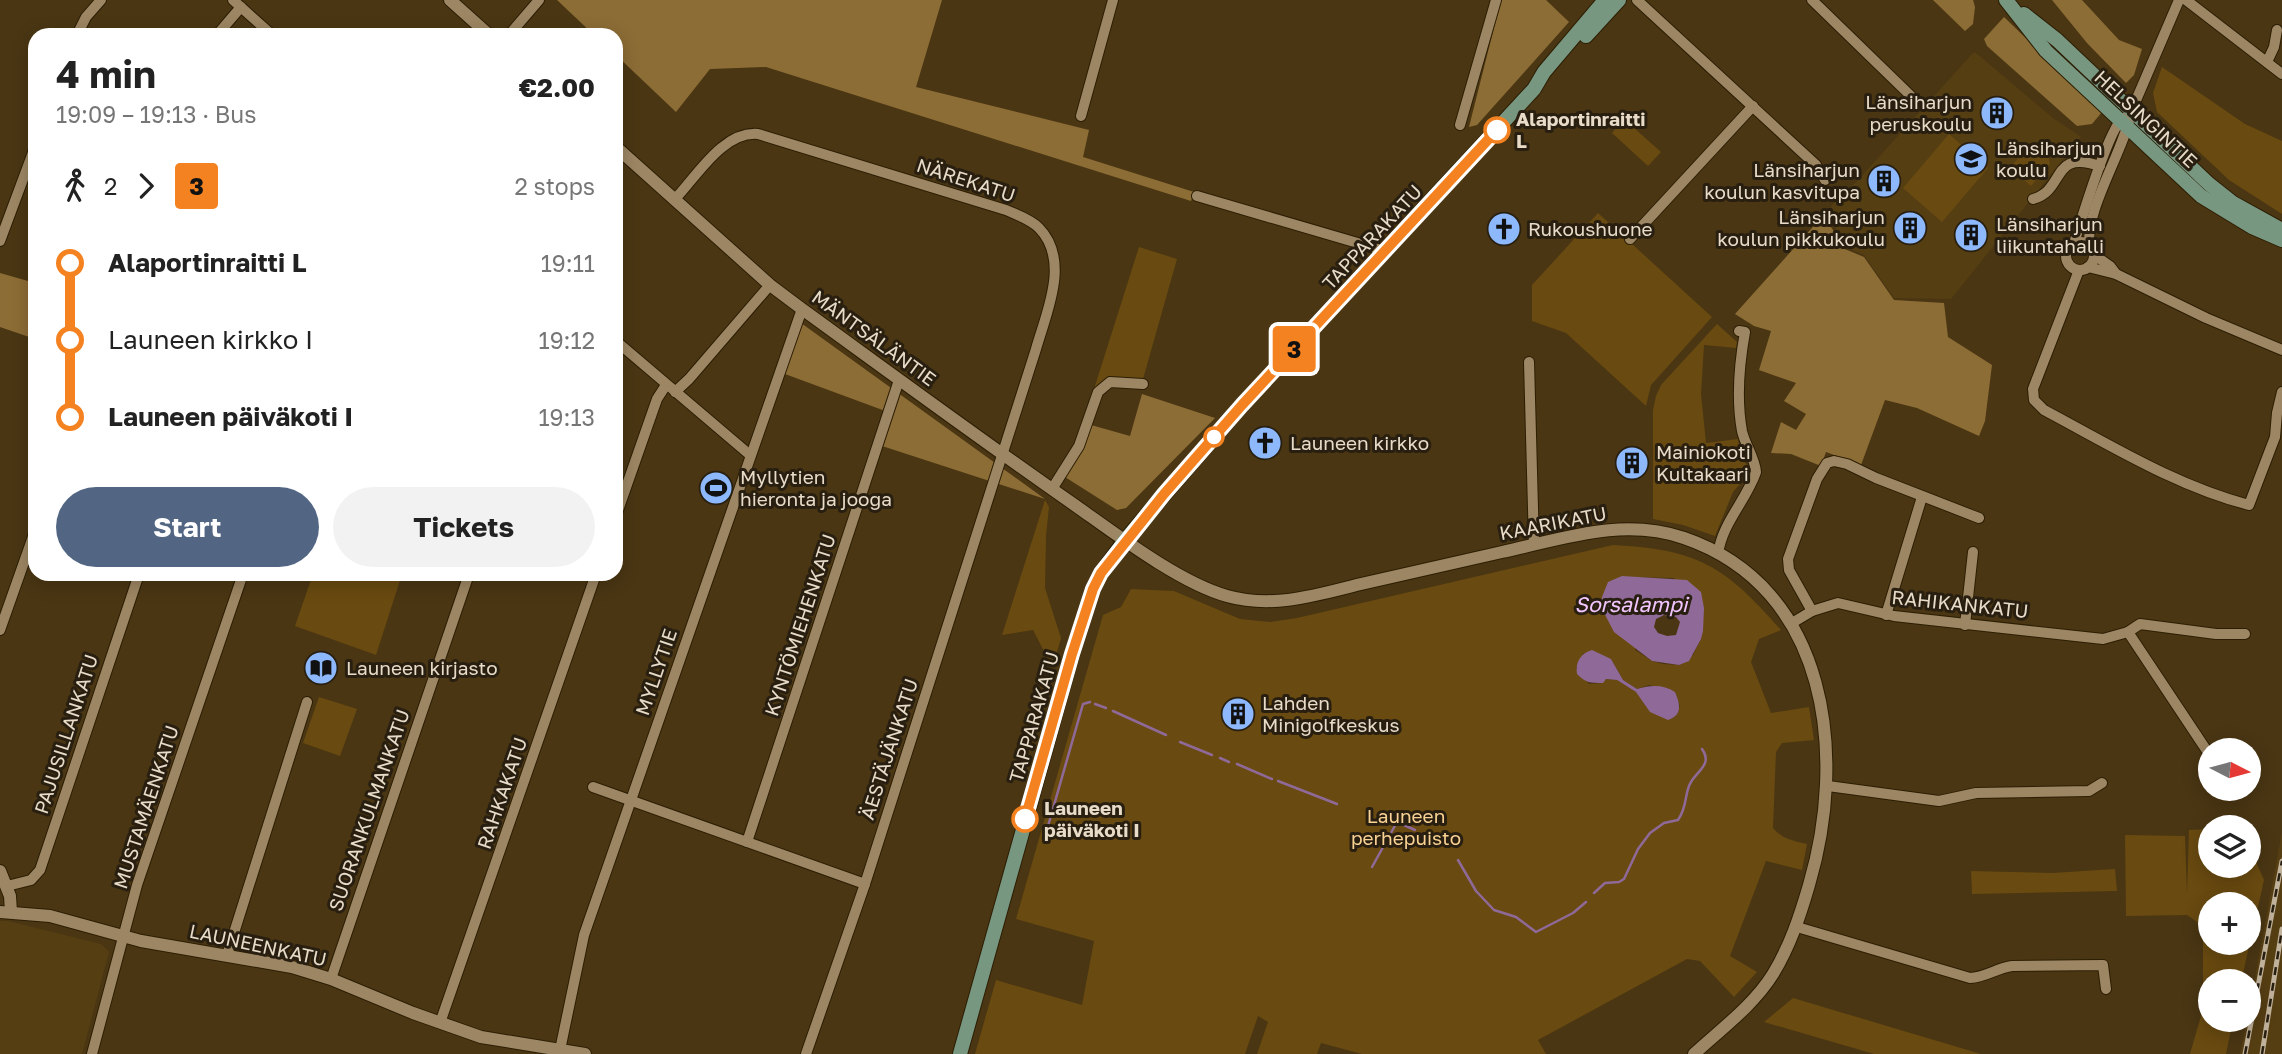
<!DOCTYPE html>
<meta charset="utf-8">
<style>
:root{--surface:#fff;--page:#f2f2f2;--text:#222;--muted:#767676;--accent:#526684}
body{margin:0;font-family:"Golos Text",sans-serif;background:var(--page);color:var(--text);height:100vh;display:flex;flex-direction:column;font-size:26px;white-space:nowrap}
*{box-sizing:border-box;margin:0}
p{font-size:23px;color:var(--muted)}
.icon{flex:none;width:38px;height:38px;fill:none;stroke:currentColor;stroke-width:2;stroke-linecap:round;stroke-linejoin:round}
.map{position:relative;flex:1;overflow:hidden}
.sheet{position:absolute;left:28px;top:28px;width:595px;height:553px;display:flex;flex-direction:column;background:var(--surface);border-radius:21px;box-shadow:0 4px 18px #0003}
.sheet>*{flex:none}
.badge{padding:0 14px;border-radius:5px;font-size:24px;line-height:46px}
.needle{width:46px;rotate:96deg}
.buttons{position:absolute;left:2198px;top:738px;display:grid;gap:14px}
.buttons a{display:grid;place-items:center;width:63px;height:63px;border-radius:50%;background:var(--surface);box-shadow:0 4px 18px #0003;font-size:35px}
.map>.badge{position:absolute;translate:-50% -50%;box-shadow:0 0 0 4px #fff}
.legs{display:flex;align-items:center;gap:10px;height:77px;padding:0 28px;font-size:23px}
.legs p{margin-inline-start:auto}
.summary{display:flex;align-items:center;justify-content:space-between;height:119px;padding:0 28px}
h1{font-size:38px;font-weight:700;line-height:52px}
.cta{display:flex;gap:14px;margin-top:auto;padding:14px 28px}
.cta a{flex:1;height:80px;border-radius:42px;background:var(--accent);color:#fff;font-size:28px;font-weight:700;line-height:80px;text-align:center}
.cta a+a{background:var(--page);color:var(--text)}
ul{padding:0 28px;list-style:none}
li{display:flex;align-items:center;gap:24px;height:77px;font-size:26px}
li i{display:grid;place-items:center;width:10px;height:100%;margin:0 9px;background:currentColor}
li i::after{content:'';width:18px;height:18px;margin:-9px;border:5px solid;border-radius:50%;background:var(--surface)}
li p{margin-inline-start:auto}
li:first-child i{background:linear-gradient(#0000 50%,currentColor 0)}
li:last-child i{background:linear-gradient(currentColor 50%,#0000 0)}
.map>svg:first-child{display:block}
.built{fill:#563e13}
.green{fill:#694a10;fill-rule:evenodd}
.forest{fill:#8d6d36}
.water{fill:#8f6a99;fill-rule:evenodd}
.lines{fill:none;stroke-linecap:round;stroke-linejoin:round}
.stream{stroke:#8f6a99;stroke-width:2.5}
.minor-casing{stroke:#2c1e04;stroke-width:12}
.tertiary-casing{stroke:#2c1e04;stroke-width:14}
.secondary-casing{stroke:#2c1e04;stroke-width:16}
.minor{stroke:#9d8663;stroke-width:10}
.tertiary{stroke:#9d8663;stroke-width:12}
.secondary{stroke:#789780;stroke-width:14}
.rail-casing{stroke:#c0b29b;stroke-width:5}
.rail{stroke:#281f11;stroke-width:2.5;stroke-dasharray:8;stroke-linecap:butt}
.line-1-casing{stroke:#fff;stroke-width:16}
.line-1{stroke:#f58220;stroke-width:10}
.stop-1-dot{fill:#fff;stroke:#f58220;stroke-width:3.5}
.labels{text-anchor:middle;stroke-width:6;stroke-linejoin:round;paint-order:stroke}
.poi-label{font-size:19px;fill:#e8dcc9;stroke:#281f11;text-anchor:start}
.stop-label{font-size:19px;font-weight:bold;fill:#e8dcc9;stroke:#281f11;text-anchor:start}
.street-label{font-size:19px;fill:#e8dcc9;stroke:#281f11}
.park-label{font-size:19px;fill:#fad394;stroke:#281f11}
.water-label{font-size:21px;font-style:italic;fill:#f2c6ff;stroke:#281f11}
</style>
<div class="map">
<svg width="2282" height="1054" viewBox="0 0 2282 1054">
<rect width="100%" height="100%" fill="#4a3613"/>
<!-- built -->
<g class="built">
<polygon points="1973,53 1976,53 2053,118 2081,137 1951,299 1894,298 1864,255 1846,247 1839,240 1831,206 1858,180"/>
<polygon points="2282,832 2282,1054 2240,1054 2247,1020 2249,1020 2249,1010"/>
<polygon points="0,921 8,921 101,944 109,952 82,1054 0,1054"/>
</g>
<!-- green -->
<g class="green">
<polygon points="2162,67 2245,124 2282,141 2282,214 2229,180 2157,112 2153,93"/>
<polygon points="1624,119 1661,152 1648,166 1612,133"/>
<polygon points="1949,134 1988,168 1942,222 1903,188"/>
<polygon points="2032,142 2048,155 2050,164 2031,186 2010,168"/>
<polygon points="1598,213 1712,317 1651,385 1646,406 1566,333 1532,321 1532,285"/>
<polygon points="1139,247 1177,259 1143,379 1107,377 1094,389"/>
<polygon points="1717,324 1737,342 1736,348 1704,345 1701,394 1706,443 1738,439 1741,458 1747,465 1748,471 1746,477 1733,492 1715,536 1683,525 1653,519 1653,410 1656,396 1661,385"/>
<polygon points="1045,500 1049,507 1046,536 1045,588 1061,638 1054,663 1048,659 1033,630 1002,635"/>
<path d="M1613 545C1698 549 1726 567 1781 630L1759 639 1751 662 1771 713 1809 707 1814 740 1782 743 1776 752 1773 828C1782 839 1794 841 1807 844L1802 870 1766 861 1730 956 1757 972 1734 997 1700 961 1687 959 1538 1040 1546 1054H1362L1321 1043 1317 1054H1257L1268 1022 1258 1016 1245 1054H975L996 980 1082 1005 1094 941 1016 919 1103 615 1121 607 1131 589 1174 591 1240 619 1270 622 1297 618ZM1637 577 1674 578 1703 626 1701 639 1693 655 1679 665 1663 664 1652 661 1635 650ZM1584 653 1611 659 1623 680 1637 689 1649 685 1675 692 1680 707 1636 692 1617 680 1605 679 1602 683 1589 684 1576 668Z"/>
<polygon points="313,574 402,574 376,655 295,626"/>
<polygon points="319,697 357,709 340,756 303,743"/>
<path d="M2210 829V866H2249V846L2264 880 2241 982H2210V1020H2233L2226 1054H2190L2203 1009V926L2187 915 2126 916 2125 835 2185 836 2187 894 2189 830ZM2210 905H2249V943H2210Z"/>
<polygon points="2115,869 2117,891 1972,894 1971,871 2052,873"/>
<polygon points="1793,998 1981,1054 1874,1054 1764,1022"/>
</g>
<!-- forest -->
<g class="forest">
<polygon points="557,0 942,0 916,87 1089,130 1083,157 1194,192 1191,201 766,67 710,69 676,112 616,55 616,35 594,35"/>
<polygon points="1501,0 1546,0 1569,22 1477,125 1469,127"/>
<polygon points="1933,0 1973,0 1975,7 1973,24 1965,31"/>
<polygon points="2052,0 2082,0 2119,40 2142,49 2134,75 2126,83 2087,43"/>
<polygon points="2004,17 2102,112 2092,124 2077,126 1987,46 1984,39"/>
<path d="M1820 219C1833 224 1835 234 1840 247L1864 257 1894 300 1944 303 1948 337 1992 365 1985 421 1979 436 1917 408 1885 400 1861 465 1826 452 1821 466 1791 454 1771 453 1781 422 1796 430 1806 414 1784 401 1796 383 1759 370 1771 331 1754 326 1735 314Z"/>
<polygon points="0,273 35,283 35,339 0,327"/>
<polygon points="801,323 1045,499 879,445 888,412 785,374"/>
<polygon points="1142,394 1215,418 1126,508 1117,510 1065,477 1091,425 1130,436"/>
</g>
<!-- water -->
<g class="water">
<path d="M1622 576 1687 580 1701 592 1704 608 1703 631 1701 639 1689 661 1679 665 1652 661 1614 632 1601 607 1602 597 1608 582ZM1664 615 1676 617 1680 622 1676 635 1667 636 1658 633 1654 627 1656 619Z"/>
<path d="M1592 650 1611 659 1623 680 1637 689C1651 685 1663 684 1675 692 1680 704 1683 715 1668 720L1650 712 1636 692 1617 680 1606 679 1603 683C1590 683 1586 683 1577 674 1575 662 1581 653 1592 650Z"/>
</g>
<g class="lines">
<!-- stream -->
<g class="stream">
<polyline points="1095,704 1106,708"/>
<polyline points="1113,711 1166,735"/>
<polyline points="1180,742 1212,755"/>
<polyline points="1220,758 1229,762"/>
<polyline points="1237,764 1272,779"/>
<polyline points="1278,781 1337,804"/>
<polyline points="1395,821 1415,830"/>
<polyline points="1046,833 1083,704 1090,702"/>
<polyline points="1458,860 1476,891 1494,910 1516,917 1536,932 1573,913 1586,902"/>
<polyline points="1372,867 1397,822"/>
<path d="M1594 893 1605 883 1619 882 1624 879 1638 849 1650 833 1664 823 1678 820C1688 806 1684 793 1691 782 1697 771 1713 764 1702 749"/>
</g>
<defs>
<g id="minor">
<polyline points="233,0 272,35"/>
<polyline points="1637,0 1816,165 1825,180"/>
<polyline points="1812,0 1913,98"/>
<polyline points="2186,0 2282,74"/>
<polyline points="77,35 86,17 101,0"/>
<polyline points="217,35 241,7"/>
<polyline points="509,35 539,0"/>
<polyline points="2267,62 2274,47 2277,30"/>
<polyline points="1081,116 1113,0"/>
<polyline points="1460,125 1496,0"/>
<polyline points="1197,196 1385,251"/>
<path d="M675 199C697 176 723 131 758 134L1006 210C1017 215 1030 219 1039 228 1071 261 1046 313 1036 349L865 884 806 1054"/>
<path d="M2033 199C2066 190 2050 149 2100 166"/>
<polyline points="1630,239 1753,106"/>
<polyline points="0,241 35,147"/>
<circle cx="2080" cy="256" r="14"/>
<path d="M2074 243C2081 221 2109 128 2123 118"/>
<path d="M2090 246C2083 213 2125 149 2131 112L2179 0"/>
<polyline points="2094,255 2110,266 2116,274"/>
<polyline points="2088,267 2116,274 2206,318 2282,350"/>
<path d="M2079 270 2033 389 2034 400 2044 410C2110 445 2176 486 2249 505L2275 437 2277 413 2282 392"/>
<polyline points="616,341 750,455"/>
<polyline points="1529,362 1534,545"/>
<polyline points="675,392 689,379 770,285"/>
<polyline points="1052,489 1079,446 1098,392 1110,382 1143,384"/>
<polyline points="616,516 657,399 666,385"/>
<path d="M1718 554C1722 523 1746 501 1756 472 1755 458 1745 445 1742 431 1736 398 1739 365 1745 332L1739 331"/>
<polyline points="1812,611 1789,570 1788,559 1817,479 1827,463 1834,461 1847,464 1876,478 1979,518"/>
<polyline points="1886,615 1922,497"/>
<polyline points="1792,623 1812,611 1838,603 1894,616 2103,639 2128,632 2140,624 2216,634 2245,634"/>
<polyline points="1965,625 1973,552"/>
<polyline points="0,630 35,531"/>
<polyline points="2128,632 2209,754"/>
<polyline points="1828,786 1939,801 1976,793 2089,791 2102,783"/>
<polyline points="593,787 865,884"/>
<polyline points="747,842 899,380"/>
<polyline points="7,886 31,880 40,870 139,574"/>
<path d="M1797 927 1970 978C1986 977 1997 968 2012 966L2103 965 2106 989"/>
<polyline points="227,955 307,702"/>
<polyline points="331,979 469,574"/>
<polyline points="440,1023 596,574"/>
<polyline points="560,1050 584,935 802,309"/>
<polyline points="92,1054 137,885 243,574"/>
</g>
<g id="tertiary">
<polyline points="450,0 489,35"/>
<path d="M616 147 770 285 802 309C893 375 984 442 1076 506 1117 535 1180 583 1227 596 1273 609 1317 595 1361 584 1408 573 1455 563 1502 552 1563 539 1622 517 1684 538 1830 588 1847 757 1809 885 1800 916 1790 946 1773 974 1753 1006 1721 1029 1694 1054"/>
<polyline points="0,871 10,896 11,912"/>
<polyline points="0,912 50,916 141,941 292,967 331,979 413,1013 481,1037 585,1054"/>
</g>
<g id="secondary">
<polyline points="2006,0 2046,51 2201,196 2252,227 2282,240"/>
<polyline points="2024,14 2057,40 2209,184 2233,203 2282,230"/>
<polyline points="1586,36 1619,0"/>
<polyline points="960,1054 1072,655 1093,589 1101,573 1125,540 1242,405 1534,89 1544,72 1605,0"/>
</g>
</defs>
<!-- minor casing -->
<use href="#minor" class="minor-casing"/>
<!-- tertiary casing -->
<use href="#tertiary" class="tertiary-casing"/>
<!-- secondary casing -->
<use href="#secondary" class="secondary-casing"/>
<!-- minor -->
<use href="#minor" class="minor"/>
<!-- tertiary -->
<use href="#tertiary" class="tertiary"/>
<!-- secondary -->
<use href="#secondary" class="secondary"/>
<defs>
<g id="rail">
<polyline points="2245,1054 2282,861"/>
<polyline points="2262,1054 2282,929"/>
</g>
</defs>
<!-- rail casing -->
<use href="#rail" class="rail-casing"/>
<!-- rail -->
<use href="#rail" class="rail"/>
</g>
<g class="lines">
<defs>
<polyline id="line-1" points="1025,819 1072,654 1093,589 1101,573 1164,494 1242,405 1497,130"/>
</defs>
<!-- line-1 casing -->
<use href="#line-1" class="line-1-casing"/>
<!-- line-1 -->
<use href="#line-1" class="line-1"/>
</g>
<!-- icons -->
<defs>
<symbol id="building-disc" viewBox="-11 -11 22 22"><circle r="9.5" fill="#8db9fc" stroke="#281f11"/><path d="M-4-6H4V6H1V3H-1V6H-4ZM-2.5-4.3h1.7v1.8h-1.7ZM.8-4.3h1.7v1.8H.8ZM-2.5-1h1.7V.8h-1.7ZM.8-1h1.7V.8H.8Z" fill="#111"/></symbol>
<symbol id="school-disc" viewBox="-11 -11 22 22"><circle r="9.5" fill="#8db9fc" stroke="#281f11"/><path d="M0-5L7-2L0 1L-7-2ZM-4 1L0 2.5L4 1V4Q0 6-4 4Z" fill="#111"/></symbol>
<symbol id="church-disc" viewBox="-11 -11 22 22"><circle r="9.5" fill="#8db9fc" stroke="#281f11"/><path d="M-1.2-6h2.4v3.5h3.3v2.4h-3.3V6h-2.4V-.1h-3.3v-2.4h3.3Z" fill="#111"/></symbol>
<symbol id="stadium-disc" viewBox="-11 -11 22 22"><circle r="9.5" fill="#8db9fc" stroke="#281f11"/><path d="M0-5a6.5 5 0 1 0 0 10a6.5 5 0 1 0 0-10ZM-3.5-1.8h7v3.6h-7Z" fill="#111"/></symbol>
<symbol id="library-disc" viewBox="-11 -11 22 22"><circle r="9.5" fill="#8db9fc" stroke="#281f11"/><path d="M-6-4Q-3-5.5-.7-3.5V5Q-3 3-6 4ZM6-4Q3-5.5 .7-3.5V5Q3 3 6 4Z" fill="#111"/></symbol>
</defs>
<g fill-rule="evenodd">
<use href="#building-disc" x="1978" y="94" width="38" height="38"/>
<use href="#school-disc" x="1952" y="140" width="38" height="38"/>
<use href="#building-disc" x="1865" y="162" width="38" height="38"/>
<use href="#building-disc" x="1891" y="209" width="38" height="38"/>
<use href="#church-disc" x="1485" y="210" width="38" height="38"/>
<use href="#building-disc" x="1952" y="216" width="38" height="38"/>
<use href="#church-disc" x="1246" y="424" width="38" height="38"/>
<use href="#building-disc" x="1613" y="444" width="38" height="38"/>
<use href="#stadium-disc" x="697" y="469" width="38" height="38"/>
<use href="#library-disc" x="302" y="649" width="38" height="38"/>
<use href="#building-disc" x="1219" y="695" width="38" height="38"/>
</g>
<!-- markers -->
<g class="stop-1-dot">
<circle cx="1497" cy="130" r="12"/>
<circle cx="1214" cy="437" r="9"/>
<circle cx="1025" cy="819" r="12"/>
</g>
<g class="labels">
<!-- poi labels -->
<g class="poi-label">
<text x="1972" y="109" text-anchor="end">Länsiharjun<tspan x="1972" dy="22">peruskoulu</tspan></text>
<text x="1996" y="155">Länsiharjun<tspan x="1996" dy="22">koulu</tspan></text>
<text x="1860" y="177" text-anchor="end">Länsiharjun<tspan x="1860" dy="22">koulun kasvitupa</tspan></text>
<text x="1885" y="224" text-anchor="end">Länsiharjun<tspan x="1885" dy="22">koulun pikkukoulu</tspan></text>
<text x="1996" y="231">Länsiharjun<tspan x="1996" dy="22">liikuntahalli</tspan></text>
<text x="1528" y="236">Rukoushuone</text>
<text x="1290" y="450">Launeen kirkko</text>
<text x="1656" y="459">Mainiokoti<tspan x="1656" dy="22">Kultakaari</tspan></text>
<text x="740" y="484">Myllytien<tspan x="740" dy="22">hieronta ja jooga</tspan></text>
<text x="346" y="675">Launeen kirjasto</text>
<text x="1262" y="710">Lahden<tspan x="1262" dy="22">Minigolfkeskus</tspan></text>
</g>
<!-- stop labels -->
<g class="stop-label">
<text x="1516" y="126">Alaportinraitti<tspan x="1516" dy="22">L</tspan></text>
<text x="1044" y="815">Launeen<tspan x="1044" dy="22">päiväkoti I</tspan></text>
</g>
<!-- street labels -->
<g class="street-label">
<text transform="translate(2146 119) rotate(43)" y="7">HELSINGINTIE</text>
<text transform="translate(966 180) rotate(18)" y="7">NÄREKATU</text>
<text transform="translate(1372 237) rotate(-47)" y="7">TAPPARAKATU</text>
<text transform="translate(874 338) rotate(36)" y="7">MÄNTSÄLÄNTIE</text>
<text transform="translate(1553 523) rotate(-11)" y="7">KAARIKATU</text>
<text transform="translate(1960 604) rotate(6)" y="7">RAHIKANKATU</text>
<text transform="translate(800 625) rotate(-72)" y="7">KYNTÖMIEHENKATU</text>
<text transform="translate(656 672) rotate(-71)" y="7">MYLLYTIE</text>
<text transform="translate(1034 717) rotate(-74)" y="7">TAPPARAKATU</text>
<text transform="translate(66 734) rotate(-72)" y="7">PAJUSILLANKATU</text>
<text transform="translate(889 749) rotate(-72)" y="7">ÄESTÄJÄNKATU</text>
<text transform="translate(502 793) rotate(-71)" y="7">RAHKAKATU</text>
<text transform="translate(146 807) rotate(-72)" y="7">MUSTAMÄENKATU</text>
<text transform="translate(369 810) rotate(-71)" y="7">SUORANKULMANKATU</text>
<text transform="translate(258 945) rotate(12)" y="7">LAUNEENKATU</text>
</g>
<!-- park labels -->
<g class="park-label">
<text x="1406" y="823">Launeen<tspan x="1406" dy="22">perhepuisto</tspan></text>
</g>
<!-- water labels -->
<g class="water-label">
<text x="1631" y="612">Sorsalampi</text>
</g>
</g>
</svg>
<div class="buttons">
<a><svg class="needle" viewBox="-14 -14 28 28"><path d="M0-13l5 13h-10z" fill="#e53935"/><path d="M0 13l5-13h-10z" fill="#767676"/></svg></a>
<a><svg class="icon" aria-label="layers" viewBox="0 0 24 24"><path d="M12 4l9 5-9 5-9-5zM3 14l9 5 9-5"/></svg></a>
<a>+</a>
<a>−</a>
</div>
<b class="badge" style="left:1294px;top:349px;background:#f58220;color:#111">3</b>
<section class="sheet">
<div class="summary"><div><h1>4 min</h1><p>19:09 – 19:13 · Bus</p></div><b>€2.00</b></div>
<div class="legs"><svg class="icon" aria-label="walk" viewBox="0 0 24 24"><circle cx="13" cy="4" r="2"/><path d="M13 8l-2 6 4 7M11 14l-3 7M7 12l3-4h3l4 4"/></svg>2<svg class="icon" aria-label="forward" viewBox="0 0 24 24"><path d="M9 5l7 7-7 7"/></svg><b class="badge" style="background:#f58220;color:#111">3</b><p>2 stops</p></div>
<ul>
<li><i style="color:#f58220"></i><b>Alaportinraitti L</b><p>19:11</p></li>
<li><i style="color:#f58220"></i><span>Launeen kirkko I</span><p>19:12</p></li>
<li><i style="color:#f58220"></i><b>Launeen päiväkoti I</b><p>19:13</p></li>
</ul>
<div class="cta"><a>Start</a><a>Tickets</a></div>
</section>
</div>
